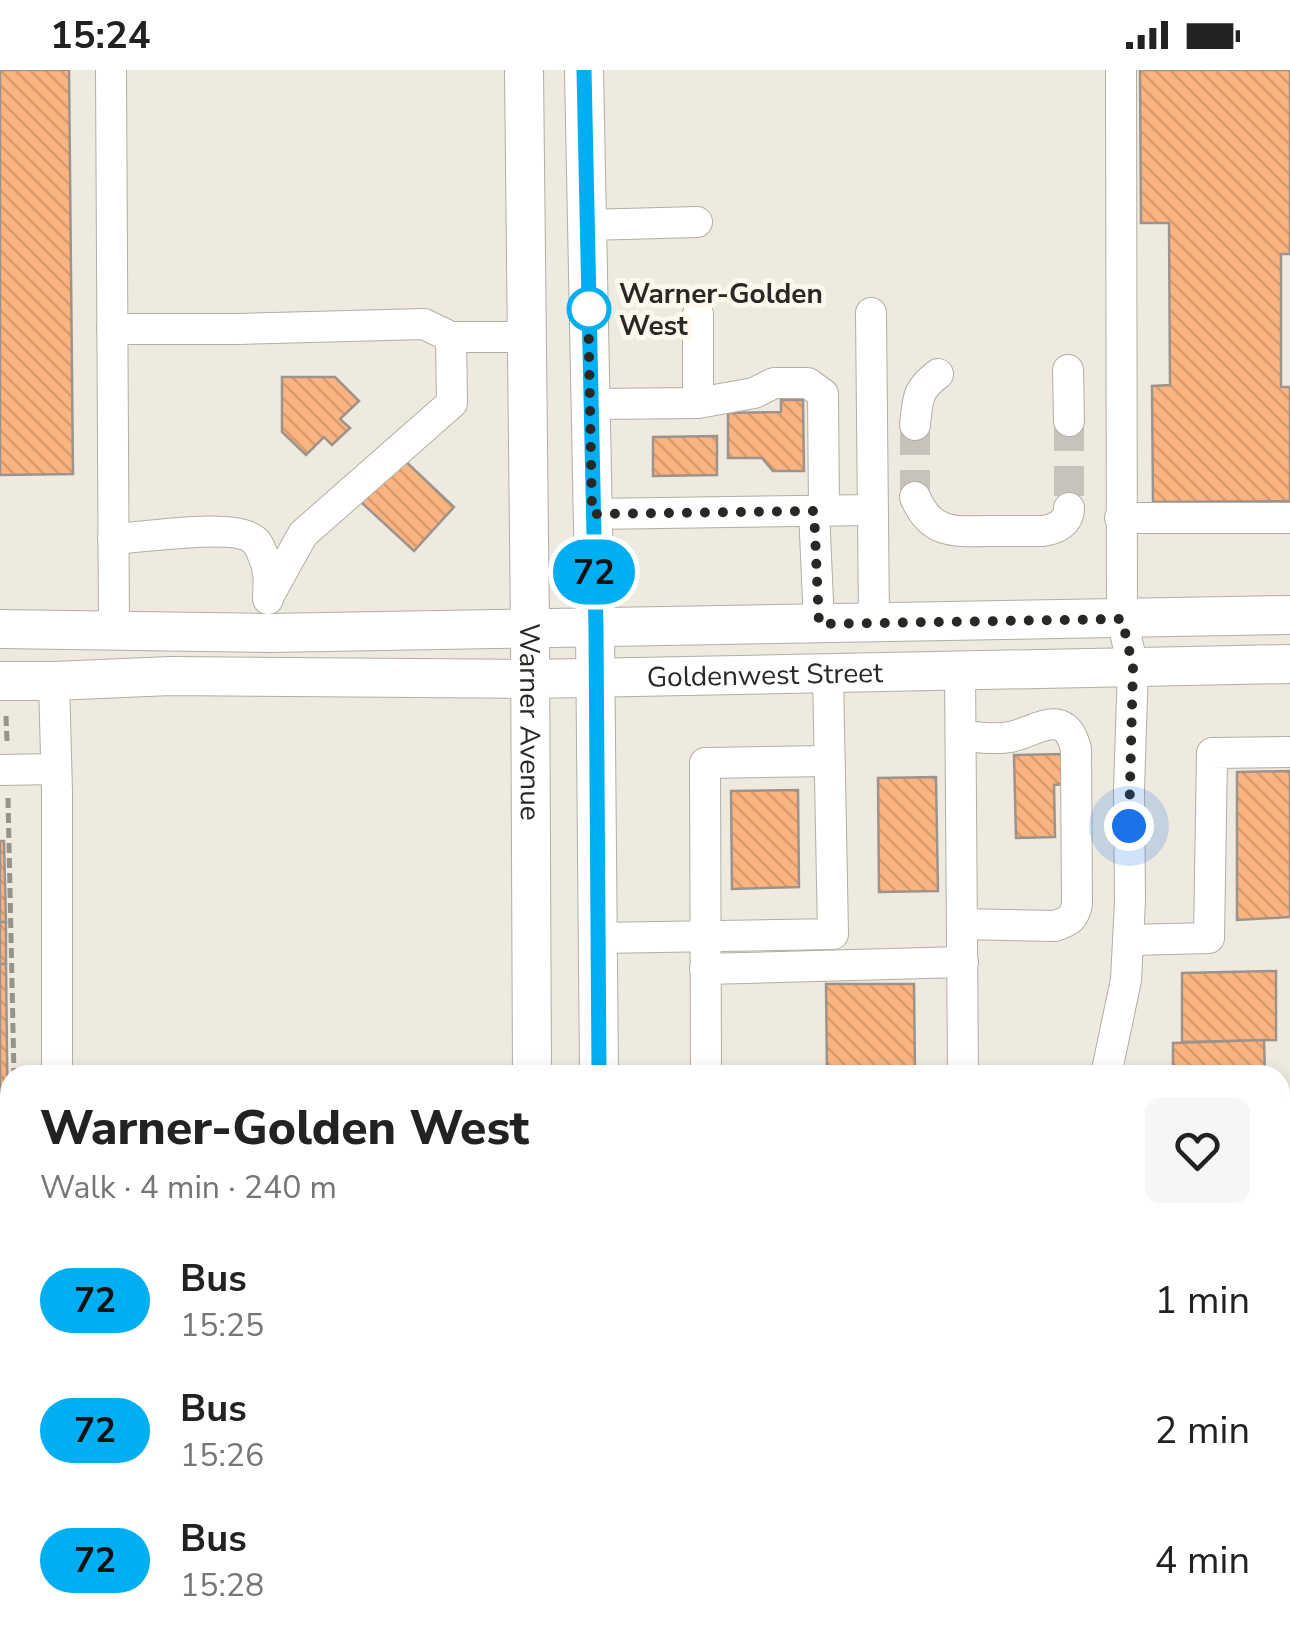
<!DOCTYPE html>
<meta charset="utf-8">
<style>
:root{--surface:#fff;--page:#f6f6f6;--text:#222;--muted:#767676}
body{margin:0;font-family:"Nunito Sans",sans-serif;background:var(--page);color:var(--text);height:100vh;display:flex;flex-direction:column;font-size:38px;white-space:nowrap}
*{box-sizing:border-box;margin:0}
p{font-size:32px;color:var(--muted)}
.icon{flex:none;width:55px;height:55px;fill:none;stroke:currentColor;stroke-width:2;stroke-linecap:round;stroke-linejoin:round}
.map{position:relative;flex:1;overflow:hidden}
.details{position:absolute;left:0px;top:995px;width:1290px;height:582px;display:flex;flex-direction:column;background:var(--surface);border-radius:30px 30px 0 0;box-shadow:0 5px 15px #0003}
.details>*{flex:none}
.badge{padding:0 20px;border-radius:32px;font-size:35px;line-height:65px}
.you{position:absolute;width:50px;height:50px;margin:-25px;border:8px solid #fff;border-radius:50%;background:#1a73e8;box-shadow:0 0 0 15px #1a73e833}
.map>.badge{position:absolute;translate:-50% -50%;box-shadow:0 0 0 5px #fff}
.round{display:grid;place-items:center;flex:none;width:105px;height:105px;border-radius:15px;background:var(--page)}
.head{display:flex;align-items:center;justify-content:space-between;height:170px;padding:0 40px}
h1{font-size:48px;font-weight:800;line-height:75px}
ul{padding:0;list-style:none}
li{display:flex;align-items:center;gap:30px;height:130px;padding:0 40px}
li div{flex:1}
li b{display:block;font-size:38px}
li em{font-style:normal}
li .badge{min-width:110px;font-weight:700;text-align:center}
.status{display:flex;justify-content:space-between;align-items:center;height:70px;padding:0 50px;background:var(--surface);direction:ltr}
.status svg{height:28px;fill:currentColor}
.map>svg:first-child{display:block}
.education{fill:#f3dbd1}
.building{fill:url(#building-back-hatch);stroke:#9e938c;stroke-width:2.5}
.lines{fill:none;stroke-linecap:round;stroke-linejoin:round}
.minor-tunnel{stroke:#c8c3ba;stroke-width:30;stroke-dasharray:30 15;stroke-linecap:butt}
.minor-casing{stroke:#b2aea3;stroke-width:32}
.major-casing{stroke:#b2aea3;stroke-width:40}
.path{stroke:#97938b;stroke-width:5;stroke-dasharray:10 5;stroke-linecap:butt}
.minor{stroke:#fff;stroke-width:30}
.major{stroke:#fff;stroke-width:38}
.line-casing{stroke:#fff;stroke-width:22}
.line{stroke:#00aff2;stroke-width:15}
.walk{stroke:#2a2824;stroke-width:10;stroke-dasharray:0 18}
.stop-dot{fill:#fff;stroke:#00aff2;stroke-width:5}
.labels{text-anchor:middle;stroke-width:10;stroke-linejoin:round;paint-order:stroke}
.stop-label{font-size:28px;font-weight:bold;fill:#2a2824;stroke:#fcf8ec;text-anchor:start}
.street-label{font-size:28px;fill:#2a2824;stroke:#fcf8ec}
</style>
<div class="status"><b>15:24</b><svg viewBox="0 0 49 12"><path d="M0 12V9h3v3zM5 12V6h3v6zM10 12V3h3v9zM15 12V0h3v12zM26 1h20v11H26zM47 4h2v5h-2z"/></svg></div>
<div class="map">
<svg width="1290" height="1576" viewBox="0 0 1290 1576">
<defs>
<pattern id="building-back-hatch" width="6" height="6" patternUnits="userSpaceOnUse" patternTransform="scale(2.5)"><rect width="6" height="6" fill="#fbb480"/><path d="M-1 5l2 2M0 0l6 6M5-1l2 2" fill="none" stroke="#d79b6e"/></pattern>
</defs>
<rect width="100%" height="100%" fill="#efeadf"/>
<!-- education -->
<polygon class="education" points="10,1512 10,1568 489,1568 489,1576 0,1576 0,1513"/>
<!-- building -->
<g class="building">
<polygon points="0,0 69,0 73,404 0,405"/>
<polygon points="1140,0 1290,0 1290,184 1281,184 1281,317 1290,317 1290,431 1153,432 1152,316 1170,315 1169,153 1141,153"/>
<polygon points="282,307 335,307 359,331 340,349 350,358 332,375 324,367 306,385 282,362"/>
<polygon points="781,330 803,330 804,401 773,401 762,388 728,388 728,343 781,342"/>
<polygon points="717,366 717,405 653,406 653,367"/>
<polygon points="402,388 454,437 414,481 361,432"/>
<polygon points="1063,684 1064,714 1054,715 1055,767 1016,768 1014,685"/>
<polygon points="1290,701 1290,847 1237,850 1237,702"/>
<polygon points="936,707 938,821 879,822 878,708"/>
<polygon points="798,720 799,817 732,819 731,721"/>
<polygon points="0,771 4,771 6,852 0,852"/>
<rect x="0" y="852" width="6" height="42"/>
<polygon points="0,894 6,894 10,1254 8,1435 0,1435"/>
<polygon points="1276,901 1276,970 1182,972 1182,903"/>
<polygon points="826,914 914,914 915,1005 827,1005"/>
<polygon points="1264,970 1265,1005 1173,1005 1173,973"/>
<polygon points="1280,1160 1290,1160 1290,1484 1280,1485"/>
<rect x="684" y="1568" width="114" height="8"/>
<rect x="1127" y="1568" width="95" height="8"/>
</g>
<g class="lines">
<!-- minor-tunnel -->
<g class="minor-tunnel">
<polyline points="1069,351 1069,438"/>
<polyline points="915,355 915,427"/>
</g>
<defs>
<g id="minor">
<polyline points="111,0 114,560"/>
<polyline points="587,155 697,152"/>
<polyline points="871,243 874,552"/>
<polyline points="112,259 237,259 424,254 451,267 526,267"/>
<polyline points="1068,300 1069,351"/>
<polyline points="698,333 754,323 774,313 808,313 823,324 824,441"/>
<polyline points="591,334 698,333 698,244"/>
<path d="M915 355C918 329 916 321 938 304"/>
<path d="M915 427C930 463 952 462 987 461 1005 461 1024 461 1043 461 1056 459 1069 453 1069 438"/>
<polyline points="814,441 819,554"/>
<polyline points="592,444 872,440"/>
<polyline points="1120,448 1290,448"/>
<path d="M113 469C141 468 235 452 254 470 257 471 261 480 262 483 270 500 269 511 268 529"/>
<polyline points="268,527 303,464 452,333 451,267"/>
<polyline points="960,599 963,1005"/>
<polyline points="54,611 57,722 57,1005"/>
<path d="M961 666C976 667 995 670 1010 667 1036 662 1065 635 1076 679L1077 834C1074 849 1069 851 1055 856L962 854"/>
<polyline points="0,700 55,699"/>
<polyline points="598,868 833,864 828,603"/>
<polyline points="1128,870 1209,868 1212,683 1290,682"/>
<polyline points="705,899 963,892"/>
<polyline points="706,1005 705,693 828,691"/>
<polyline points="1106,1005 1126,910 1130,831 1129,719 1133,597 1122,549 1121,0"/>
<polyline points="0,1458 10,1458"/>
<polyline points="821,1568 821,1576"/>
<polyline points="1080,1568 1080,1576"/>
</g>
<g id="major">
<path id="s1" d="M524 0 530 560 532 1005"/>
<polyline points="584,0 595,558 599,1005"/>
<polyline points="0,559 268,563 1290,545"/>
<path id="s2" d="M0 611H54L170 606 530 609 1290 594"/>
<polyline points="540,1568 540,1576"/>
<polyline points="606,1568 606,1576"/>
</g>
</defs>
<!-- minor casing -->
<use href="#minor" class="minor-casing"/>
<!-- major casing -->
<use href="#major" class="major-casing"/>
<!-- path -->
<g class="path">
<polyline points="6,646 7,672"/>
<polyline points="8,728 14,1005"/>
<polyline points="4,1574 4,1576"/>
</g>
<!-- minor -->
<use href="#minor" class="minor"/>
<!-- major -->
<use href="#major" class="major"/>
</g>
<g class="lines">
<defs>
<polyline id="line" points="584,0 596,558 599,1005"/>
</defs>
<!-- line casing -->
<use href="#line" class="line-casing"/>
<!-- line -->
<use href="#line" class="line"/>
<!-- walk -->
<polyline class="walk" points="589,239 588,227 592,444 814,441 819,554 1122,549 1133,597 1129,756"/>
</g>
<!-- markers -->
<circle class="stop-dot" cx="589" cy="239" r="20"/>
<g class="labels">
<!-- stop labels -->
<g class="stop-label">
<text x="619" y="233">Warner-Golden<tspan x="619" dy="32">West</tspan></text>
</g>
<!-- street labels -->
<g class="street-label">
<text dy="10" stroke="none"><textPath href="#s2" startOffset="765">Goldenwest Street</textPath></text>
<text dy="10" stroke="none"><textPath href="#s1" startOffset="652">Warner Avenue</textPath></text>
</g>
</g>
</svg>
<div class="you" style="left:1129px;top:756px"></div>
<b class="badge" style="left:594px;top:502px;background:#00aff2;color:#111">72</b>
<section class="details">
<div class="head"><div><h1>Warner-Golden West</h1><p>Walk · 4 min · 240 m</p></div><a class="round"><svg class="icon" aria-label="heart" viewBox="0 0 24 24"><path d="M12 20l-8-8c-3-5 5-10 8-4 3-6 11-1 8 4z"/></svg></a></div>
<ul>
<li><span class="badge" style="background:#00aff2;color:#111">72</span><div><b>Bus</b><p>15:25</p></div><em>1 min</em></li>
<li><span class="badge" style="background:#00aff2;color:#111">72</span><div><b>Bus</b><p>15:26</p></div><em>2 min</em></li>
<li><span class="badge" style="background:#00aff2;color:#111">72</span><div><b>Bus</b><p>15:28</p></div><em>4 min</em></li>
</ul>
</section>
</div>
